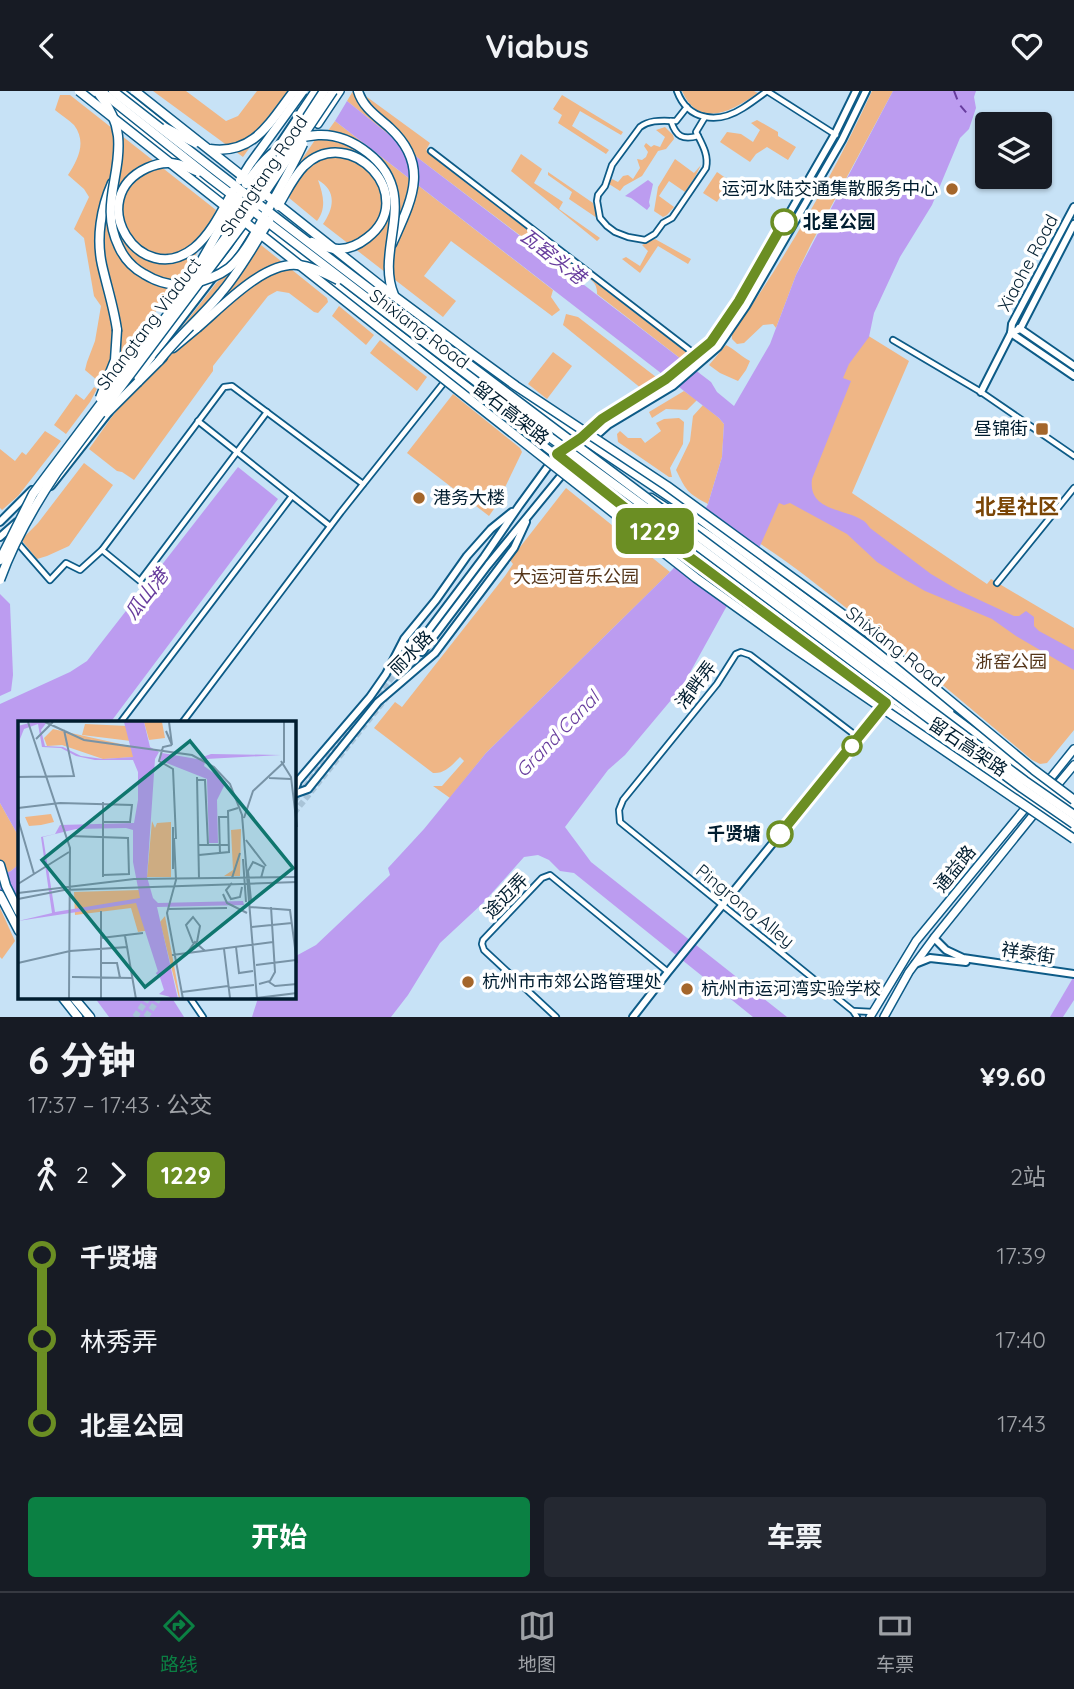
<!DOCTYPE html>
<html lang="zh">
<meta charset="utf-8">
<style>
:root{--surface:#171b24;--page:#242831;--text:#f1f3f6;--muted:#9ea1a6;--line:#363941;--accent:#0b8043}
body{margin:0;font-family:Quicksand,"Noto Sans SC",sans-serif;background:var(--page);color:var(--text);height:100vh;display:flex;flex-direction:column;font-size:26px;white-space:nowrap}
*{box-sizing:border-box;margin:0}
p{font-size:23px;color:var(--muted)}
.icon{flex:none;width:38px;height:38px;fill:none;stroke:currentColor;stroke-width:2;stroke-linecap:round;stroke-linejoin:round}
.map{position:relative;height:926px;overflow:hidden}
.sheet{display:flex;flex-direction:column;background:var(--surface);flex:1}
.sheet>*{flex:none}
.badge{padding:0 14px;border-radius:10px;font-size:24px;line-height:46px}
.buttons{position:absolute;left:975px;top:21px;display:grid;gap:14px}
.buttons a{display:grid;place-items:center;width:77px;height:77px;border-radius:7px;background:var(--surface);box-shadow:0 2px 5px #0004;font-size:35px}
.map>.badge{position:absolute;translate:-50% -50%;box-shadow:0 0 0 4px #fff}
.legs{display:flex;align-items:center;gap:10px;height:77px;padding:0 28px;font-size:23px}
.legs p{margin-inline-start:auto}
.summary{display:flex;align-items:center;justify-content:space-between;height:119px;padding:0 28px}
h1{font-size:38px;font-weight:700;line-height:52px}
.primary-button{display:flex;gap:14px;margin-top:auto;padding:14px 28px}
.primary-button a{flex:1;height:80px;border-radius:7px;background:var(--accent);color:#fff;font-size:28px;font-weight:700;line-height:80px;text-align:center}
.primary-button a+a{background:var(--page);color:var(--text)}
ul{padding:0 28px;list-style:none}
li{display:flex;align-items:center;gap:24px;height:84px;font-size:26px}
li i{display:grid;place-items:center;width:10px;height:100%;margin:0 9px;background:currentColor}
li i::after{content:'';width:18px;height:18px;margin:-9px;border:5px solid;border-radius:50%;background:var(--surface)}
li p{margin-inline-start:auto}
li:first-child i{background:linear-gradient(#0000 50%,currentColor 0)}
li:last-child i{background:linear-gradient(currentColor 50%,#0000 0)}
header{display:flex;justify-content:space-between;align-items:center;height:91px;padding:0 28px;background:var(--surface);font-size:32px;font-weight:700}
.tab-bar{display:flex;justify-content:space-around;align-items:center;height:98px;border-top:2px solid var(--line);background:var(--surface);font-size:19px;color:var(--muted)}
.tab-bar a{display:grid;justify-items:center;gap:4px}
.tab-bar .current{color:var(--accent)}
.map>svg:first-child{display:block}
.green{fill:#efb686}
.water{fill:#bc9cf0}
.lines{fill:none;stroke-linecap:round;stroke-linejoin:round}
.ferry{stroke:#673c9d;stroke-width:2;stroke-dasharray:9 7;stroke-linecap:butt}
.secondary-tunnel{stroke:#a9c4d8;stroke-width:6;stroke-dasharray:6 3;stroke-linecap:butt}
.street-casing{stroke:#0d5b87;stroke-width:8}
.secondary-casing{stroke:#0d5b87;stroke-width:10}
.primary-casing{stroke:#0d5b87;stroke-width:10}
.highway-casing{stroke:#0d5b87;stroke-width:11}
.street{stroke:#fff;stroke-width:4.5}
.secondary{stroke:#fff;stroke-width:6}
.primary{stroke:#fff;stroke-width:7}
.highway{stroke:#fff;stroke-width:8}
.highway-bridge-casing{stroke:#0d5b87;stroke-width:11;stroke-linecap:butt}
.highway-bridge{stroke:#fff;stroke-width:8}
.line-1-casing{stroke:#fff;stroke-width:16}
.line-1{stroke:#6b8e23;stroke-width:10}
.poi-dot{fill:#a4662b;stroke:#fff;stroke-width:2.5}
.stop-1-dot{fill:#fff;stroke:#6b8e23;stroke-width:3.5}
.labels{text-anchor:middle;stroke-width:7;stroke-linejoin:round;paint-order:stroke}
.street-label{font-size:18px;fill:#011d2f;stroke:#fff}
.poi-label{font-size:18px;fill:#011d2f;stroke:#fff;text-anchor:start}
.stop-label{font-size:18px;font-weight:bold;fill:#011d2f;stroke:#fff;text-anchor:start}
.park-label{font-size:18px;fill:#55361a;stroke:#fff}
.water-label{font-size:19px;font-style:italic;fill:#673c9d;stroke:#fff}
.quarter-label{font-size:21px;font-weight:bold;fill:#7a4506;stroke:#fff}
.inset-river{fill:none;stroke:#bc9cf0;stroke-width:3.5}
.inset-road{fill:none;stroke:#7893a6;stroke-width:2}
.view{fill:#0f766e;fill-opacity:0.15;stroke:#0f766e;stroke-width:3.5}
.inset-edge{fill:none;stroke:#011d2f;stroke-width:3.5}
</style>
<header><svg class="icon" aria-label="back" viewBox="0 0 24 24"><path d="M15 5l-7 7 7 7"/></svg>Viabus<svg class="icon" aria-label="heart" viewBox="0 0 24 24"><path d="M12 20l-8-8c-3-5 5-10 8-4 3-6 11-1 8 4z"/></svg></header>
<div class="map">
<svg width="1074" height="926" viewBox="0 0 1074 926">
<rect width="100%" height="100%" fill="#c7e2f6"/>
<!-- green -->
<g class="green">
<polygon points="153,0 186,0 226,30 238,25 257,0 290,0 243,66"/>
<path d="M353 0H358L367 6 430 52 426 59 443 74 687 262 681 268 597 203C598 191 587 183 575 186L418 67 347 10Z"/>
<path d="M682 0H754L758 2C732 20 699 39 682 0Z"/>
<path d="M872 0H893L811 153 796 184 776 237 773 233 763 234 744 252 737 253 732 248V243C786 166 833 85 872 0Z"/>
<path d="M60 4H70L216 119 195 166 187 177 118 273 98 290 85 279 87 271 95 250 101 215 94 205 84 147 74 138 89 106 84 98 68 84C78 69 87 51 74 34 69 29 61 24 55 19Z"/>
<polygon points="562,4 623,41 621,44 580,20 572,35 609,59 606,63 558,32 562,24 553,18"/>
<polygon points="757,29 778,41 778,45 796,56 788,69 767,56 756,63 750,71 720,51 727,41 741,43 753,51 760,39 751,32"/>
<path d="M335 30 553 199 551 206 560 219 552 225 451 150 424 185 456 210 443 226 323 133C334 117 337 100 318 89 323 103 327 117 317 130L288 106 300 71 315 49 322 48Z"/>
<polygon points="665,36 673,44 674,48 666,58 658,60 642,85 624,95 620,100 609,93 612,88 618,91 623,85 628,84 633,88 640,77 637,68 642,69 646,66 648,61 644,55 646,52 651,56 654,54 660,56 665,46 656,39"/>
<polygon points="521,63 542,78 534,92 563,111 559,118 600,147 597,150 511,80"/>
<polygon points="675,68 694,82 701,74 695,86 685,101 669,90 659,105 674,116 667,124 663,126 654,120 658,96"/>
<polygon points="548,81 593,112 597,127 569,108 572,101 548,84"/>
<polygon points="717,81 730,90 717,111 703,102"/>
<polygon points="655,148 691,168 688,173 658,155 640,182 622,168 626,166 640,175 648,160 642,154"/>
<polygon points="261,154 327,207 328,211 318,222 314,221 289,202 277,200 268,205 213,275 213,280 134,389 122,381 117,380 89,358 111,327 217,191 252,164"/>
<polygon points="339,215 374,244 366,254 332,225"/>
<polygon points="566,223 578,226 656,286 642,298 563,234"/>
<path d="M846 231 909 270 852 402 987 493 991 488 1074 537V639L1047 672 1040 673 1032 669C973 619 915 570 854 523 821 497 787 469 751 447Z"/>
<polygon points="380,249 427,286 417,300 370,262"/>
<path d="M726 254C736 259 740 265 750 270L746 279 738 290 720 282 709 274Z"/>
<polygon points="553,261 572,275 547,308 528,293"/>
<polygon points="94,296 97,298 90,311 66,343 54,334 76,303 84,309"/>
<polygon points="684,300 697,309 687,319 666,318 652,327 649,321"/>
<polygon points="453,303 520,357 522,361 496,415 489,425 407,362"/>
<path d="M703 314 719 327 724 333 722 366 708 413C687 402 686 399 676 379L690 350 693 325Z"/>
<polygon points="679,327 684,331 683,353 670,377 672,386 669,386 618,351 617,343 620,340 628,347 641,347 645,352 661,340 656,332 664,328"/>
<polygon points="45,340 61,350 18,405 2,419 0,417 0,358 15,370 22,361 26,364"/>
<polygon points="84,372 113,394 69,455 47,465 37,468 23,451 23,447 38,432"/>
<path d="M566 397 670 481 486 662 450 707 433 695H442L464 670 460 666C452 674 445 683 433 682L374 637 395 611 402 616 505 485 513 473 510 469Z"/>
<polygon points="0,712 19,746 19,773 11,780 0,784"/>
<polygon points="0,817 15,850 2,868 0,866"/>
</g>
<!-- water -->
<g class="water">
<path d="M893 0H976L974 6 976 17 969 38 960 47 932 114 900 166 874 222 869 246 849 273 843 287 851 290 812 388C808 420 843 417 862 429 865 430 868 434 870 437L931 483 958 499 1014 525H1019L1026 520 1034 526V535L1039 540 1074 559V579L1016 545 992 528 925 500 904 488 877 471 847 443 790 412 784 414 779 412 760 455 682 596 625 664 608 679 565 736 591 771 787 926H753L574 782 560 780 549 769 538 764 524 766 483 812 440 852 408 904 391 926H252L258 907H294V866L316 854 390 784 388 777 424 738 486 662 673 478 708 413 722 366 724 333 719 327 335 30 347 10 418 67 711 291 717 301 734 315 770 253 796 184Z"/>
<polygon points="648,89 653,93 649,111 650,115 647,119 631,107 625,105"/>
<polygon points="238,376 278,408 110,632 19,632 19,746 0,712 0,613 70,581 87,570"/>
<polygon points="0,503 10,513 13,584 11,600 0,605"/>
<polygon points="19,773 19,817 0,810 0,784 11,780"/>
<polygon points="1074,885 1074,909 1063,926 1050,926"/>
<polygon points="95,907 172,907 184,926 109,926"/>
</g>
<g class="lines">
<!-- ferry -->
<polyline class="ferry" points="954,0 959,13 970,26"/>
<!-- secondary-tunnel -->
<g class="secondary-tunnel">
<polyline points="398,592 422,561"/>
<polyline points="294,710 416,556"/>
<polyline points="294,722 387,606"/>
<polyline points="135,926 148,907"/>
<polyline points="146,926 159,907"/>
</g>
<defs>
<g id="street">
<path d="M677 0C688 30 718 33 743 17 751 12 759 6 767 0"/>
<polyline points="767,0 836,44"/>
<path d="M687 16 676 30C663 30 651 28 640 36L612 74 605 95 598 104 597 110 600 127 607 135 615 141 628 146 645 149 655 143 663 132 672 127 706 77C709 64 702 53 696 41L705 26"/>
<path d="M671 30C676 46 683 49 698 45"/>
<polyline points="431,60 696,264"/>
<polyline points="893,249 981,301 1074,365"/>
<polyline points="198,330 330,435"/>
<polyline points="16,450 50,489 66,472 80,479 102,459 224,296 232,295 363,393"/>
<polyline points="102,459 140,490 267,321"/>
<polyline points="997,492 1074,397"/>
<polyline points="120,632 292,405"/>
<polyline points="182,632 341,421 446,289"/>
<polyline points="190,907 203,926"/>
<polyline points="854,920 873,921"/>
<polyline points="556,926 484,859 482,853 483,849 542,787 550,784 668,881"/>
<polyline points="857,926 853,920 620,731 619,719 623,709 717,593 736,563 741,561 750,564 859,647"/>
</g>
<g id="secondary">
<polyline points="277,57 301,21"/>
<polyline points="245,107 271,67"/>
<polyline points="260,119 280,90"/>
<polyline points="213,157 237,119"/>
<polyline points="1019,237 1074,275"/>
<polyline points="1011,242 1020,238 1074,133"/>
<polyline points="1011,242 1074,285"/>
<polyline points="129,296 235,158 252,131"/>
<polyline points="981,301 1011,242 1012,233 1074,116"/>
<polyline points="583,345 602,328 665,288 711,251 739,210 835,43 856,0"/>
<polyline points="51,395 109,321"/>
<polyline points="0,431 32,399"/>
<polyline points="0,446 17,431"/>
<polyline points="416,556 484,466 519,415 557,363 569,355"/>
<polyline points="422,561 488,474 588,352 608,334 673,295 718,256 746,215 842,49 866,0"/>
<polyline points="294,701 298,690 370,606 386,583 404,548 436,509 467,465 491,438 512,421"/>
<polyline points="294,703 308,698 378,611 435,562 514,457 526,431"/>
<polyline points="934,847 946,859 963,867 1074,883"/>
<polyline points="915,873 930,867 966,871"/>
<polyline points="633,926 668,881 885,614"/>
</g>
<g id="primary">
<polyline points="90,0 315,178"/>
<polyline points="120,0 169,39"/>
<polyline points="301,21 315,0"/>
<polyline points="318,33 340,0"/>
<polyline points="324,185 653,439 886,612 961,664"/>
<polyline points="504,295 549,327 581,347 675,410 911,586 950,619"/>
<polyline points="985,649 1051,702 1074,717"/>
<polyline points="979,676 1074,741"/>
<polyline points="1045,694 1074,658"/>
<polyline points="1054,698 1074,674"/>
<polyline points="870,926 916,850 1028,714"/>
<polyline points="884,926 909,881 934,847 1038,718"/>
</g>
<g id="highway">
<path d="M358 0C363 17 378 26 390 37 431 75 411 110 392 153"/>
<path d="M112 92C101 117 96 147 102 174 107 196 114 217 117 239"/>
<polyline points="173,257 197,237"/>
<polyline points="138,291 163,266"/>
<polyline points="651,407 711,446 988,652"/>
<polyline points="640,416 695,463 931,635 984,679"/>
<polyline points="0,774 6,795 19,821"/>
<polyline points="0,804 19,840"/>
<polyline points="63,907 78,926"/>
<polyline points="74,907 90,926"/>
</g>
</defs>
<!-- street casing -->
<use href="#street" class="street-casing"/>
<!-- secondary casing -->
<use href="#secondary" class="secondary-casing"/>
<!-- primary casing -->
<use href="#primary" class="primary-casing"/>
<!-- highway casing -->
<use href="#highway" class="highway-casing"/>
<!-- street -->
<use href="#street" class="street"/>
<!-- secondary -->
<use href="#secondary" class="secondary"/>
<!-- primary -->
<use href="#primary" class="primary"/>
<!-- highway -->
<use href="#highway" class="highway"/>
<defs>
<g id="highway-bridge">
<polyline points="79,0 696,487 791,555 1074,748"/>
<polyline points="101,0 210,87 525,328 671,435 1022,697 1074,733"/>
<path d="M113 0C413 235 720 461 1025 690L1074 724"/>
<polyline points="135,0 386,199 472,263 516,295 667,395 867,541 1034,679 1074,709"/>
<path d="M98 2C109 15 116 28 118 45 122 85 99 115 119 156 124 167 133 177 144 183 157 191 174 196 190 193 204 190 217 186 229 177 245 163 255 142 265 124 278 100 292 77 303 53"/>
<polyline points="166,37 195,52"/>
<path d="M210 58C254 64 270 31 294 0"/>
<path d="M198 81C180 72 166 68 147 77 82 107 140 200 194 157 211 143 222 120 233 100"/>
<polyline points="240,89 250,73 303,0"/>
<path d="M246 93C264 66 284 46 318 44 337 43 353 50 368 62 422 104 374 157 394 204"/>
<polyline points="257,103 324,0"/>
<polyline points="262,106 333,0"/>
<path d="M278 115C286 102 293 86 304 75 350 31 421 106 367 147 348 162 332 160 312 151"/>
<polyline points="195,181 239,104"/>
<path d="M197 237C222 216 263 171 297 174 312 175 326 183 338 189"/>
<path d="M159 270C178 245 202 226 221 202 240 180 254 154 269 130"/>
<polyline points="100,307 115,269 117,239"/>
<polyline points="107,322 138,291"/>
<polyline points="0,469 33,403 250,114"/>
<path d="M0 489C14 450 34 415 57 381L255 117"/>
</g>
</defs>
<!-- highway-bridge casing -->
<use href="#highway-bridge" class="highway-bridge-casing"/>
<!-- highway-bridge -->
<use href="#highway-bridge" class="highway-bridge"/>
</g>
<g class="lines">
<defs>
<polyline id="line-1" points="780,743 886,612 653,439 557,363 581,347 602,328 666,288 711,251 739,210 784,131"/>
</defs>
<!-- line-1 casing -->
<use href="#line-1" class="line-1-casing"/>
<!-- line-1 -->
<use href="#line-1" class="line-1"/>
</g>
<!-- markers -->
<g class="poi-dot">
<circle cx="952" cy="98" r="7"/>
<rect x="1035" y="331" width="14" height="14" rx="3.5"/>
<circle cx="419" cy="407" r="7"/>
<circle cx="468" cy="891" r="7"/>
<circle cx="687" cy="898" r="7"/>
</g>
<g class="stop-1-dot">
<circle cx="784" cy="131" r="12"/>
<circle cx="852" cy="655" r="9"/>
<circle cx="780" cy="743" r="12"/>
</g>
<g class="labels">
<!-- street labels -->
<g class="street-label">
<text transform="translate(264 85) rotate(-56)" y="6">Shangtang Road</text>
<text transform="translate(1028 172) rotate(-62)" y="6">Xiaohe Road</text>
<text transform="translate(149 233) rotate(-53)" y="6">Shangtang Viaduct</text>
<text transform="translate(419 238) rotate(37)" y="6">Shixiang Road</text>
<text transform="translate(511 322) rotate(38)" y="6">留石高架路</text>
<text transform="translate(895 556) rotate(38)" y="6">Shixiang Road</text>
<text transform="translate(411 562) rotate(-45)" y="6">丽水路</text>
<text transform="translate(696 594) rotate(-53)" y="6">渚畔弄</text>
<text transform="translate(968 656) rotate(34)" y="6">留石高架路</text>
<text transform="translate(955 778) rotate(-51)" y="6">通益路</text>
<text transform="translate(506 805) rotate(-46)" y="6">途迈弄</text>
<text transform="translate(745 815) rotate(39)" y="6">Pingrong Alley</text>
<text transform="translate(1028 862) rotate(8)" y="6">祥泰街</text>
</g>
<!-- poi labels -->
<g class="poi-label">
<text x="938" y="104" text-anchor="end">运河水陆交通集散服务中心</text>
<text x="1028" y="344" text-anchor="end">昼锦街</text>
<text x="433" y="413">港务大楼</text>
<text x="482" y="897">杭州市市郊公路管理处</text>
<text x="701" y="904">杭州市运河湾实验学校</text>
</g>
<!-- stop labels -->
<g class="stop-label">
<text x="803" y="137">北星公园</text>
<text x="761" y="749" text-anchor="end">千贤塘</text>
</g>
<!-- park labels -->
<g class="park-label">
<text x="576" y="492">大运河音乐公园</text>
<text x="1011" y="577">浙窑公园</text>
</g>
<!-- water labels -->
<g class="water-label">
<text transform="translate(553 165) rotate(38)" y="7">瓦窑头港</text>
<text transform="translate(146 503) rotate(-52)" y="7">瓜山港</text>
<text transform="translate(557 643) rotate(-46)" y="7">Grand Canal</text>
</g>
<!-- quarter labels -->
<g class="quarter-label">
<text x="1017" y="423">北星社区</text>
</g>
</g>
<!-- overview -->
<g transform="translate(18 630)">
<rect width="278" height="278" fill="#c7e2f6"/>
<path d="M126 1H144L147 17 131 19ZM67 3 110 5 113 20 64 14ZM35 8 116 26 117 36 85 38 44 24 29 25 26 17ZM33 93 36 101 23 104 11 105 7 96ZM134 100 137 107 139 102 153 101V156H129ZM223 108 222 155H206L215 149 213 109ZM122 169 133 209 120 211 113 187 57 194 56 171ZM147 195 162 277H161L142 201Z" fill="#efb686"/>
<path d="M15 1H29L23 9 27 25 45 26 63 35 85 38 115 36 106 1H126L132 26 141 31 137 38 129 156 135 177 140 182 225 180 226 184 139 186 160 278 141 273 146 269 118 182 0 200 34 192 23 116 37 113 42 104 116 102 120 79V51L115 39H77L58 35 43 27 24 26 20 3 6 8 0 23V5ZM108 107 115 109V141L122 177 37 191 25 116 58 108ZM144 32 179 38 193 33 263 34 188 38 186 45 208 61 199 79 200 122H191L189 58 141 39Z" fill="#bc9cf0" fill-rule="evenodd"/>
<path class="inset-river" d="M139 251 150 262 154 278"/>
<path class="inset-road" d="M10 1 52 127 51 278M27 1 66 19 174 34 196 46 212 63 224 94 239 278M148 10 154 24 151 1M18 18 35 1M154 24 145 26 141 40 155 48 158 118M263 40 273 56 279 106M0 56 56 55 46 9M179 56 181 158M251 57 273 58M179 59H187L190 124M85 81V156M42 82 114 84 112 101H85M0 87 42 82M226 97 235 70 266 41V1M0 98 16 153M155 106V148M52 115 110 117 111 153 85 154M156 117 158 159 149 192 165 278M228 119 248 145M181 124H210M202 133 201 96H210M181 134 211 131 210 90 220 87M225 138 228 181M214 157 222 132M214 162 208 169 213 178 222 176 224 166M0 163 51 131M0 172 116 158 279 156M205 173 209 182 229 192M0 178 46 169 279 161M233 179 230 150 235 141 246 146 243 157M232 186 272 189 279 242M150 188 209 187M234 206 274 202M83 217 125 212M175 222 168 204 175 196 182 205 179 221M109 226 118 278M218 226 221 252 235 250M206 228 212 277M169 232 177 221 187 230M154 234 255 221M0 242 52 230 109 226 107 215M83 242H99L102 257M238 244 278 239M54 256 114 257M251 261 257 265 279 263M241 263 252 260 257 251 253 186M210 267 236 264M164 271 210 265M83 278V190M185 278H215M231 278 279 272"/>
<path class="view" d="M172 20 275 147 127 266 24 139Z"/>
<rect width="278" height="278" class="inset-edge"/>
</g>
</svg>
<div class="buttons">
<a><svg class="icon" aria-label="layers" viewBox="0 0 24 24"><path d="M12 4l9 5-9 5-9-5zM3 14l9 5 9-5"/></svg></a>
</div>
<b class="badge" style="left:655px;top:440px;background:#6b8e23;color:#fff">1229</b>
</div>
<section class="sheet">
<div class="summary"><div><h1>6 分钟</h1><p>17:37 – 17:43 · 公交</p></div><b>¥9.60</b></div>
<div class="legs"><svg class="icon" aria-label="walk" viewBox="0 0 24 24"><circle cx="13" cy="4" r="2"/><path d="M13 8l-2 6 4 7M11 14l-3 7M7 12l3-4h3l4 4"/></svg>2<svg class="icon" aria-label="forward" viewBox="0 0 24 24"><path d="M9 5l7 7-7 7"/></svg><b class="badge" style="background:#6b8e23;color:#fff">1229</b><p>2站</p></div>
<ul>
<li><i style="color:#6b8e23"></i><b>千贤塘</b><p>17:39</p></li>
<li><i style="color:#6b8e23"></i><span>林秀弄</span><p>17:40</p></li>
<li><i style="color:#6b8e23"></i><b>北星公园</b><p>17:43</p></li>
</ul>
<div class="primary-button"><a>开始</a><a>车票</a></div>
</section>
<nav class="tab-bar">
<a class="current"><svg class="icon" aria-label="directions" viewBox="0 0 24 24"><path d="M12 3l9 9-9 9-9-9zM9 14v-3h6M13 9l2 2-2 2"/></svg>路线</a>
<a><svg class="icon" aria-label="map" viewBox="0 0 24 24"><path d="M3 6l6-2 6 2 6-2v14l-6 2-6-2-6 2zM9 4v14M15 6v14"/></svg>地图</a>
<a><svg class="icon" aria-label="tickets" viewBox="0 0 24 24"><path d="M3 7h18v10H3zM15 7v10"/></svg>车票</a>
</nav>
